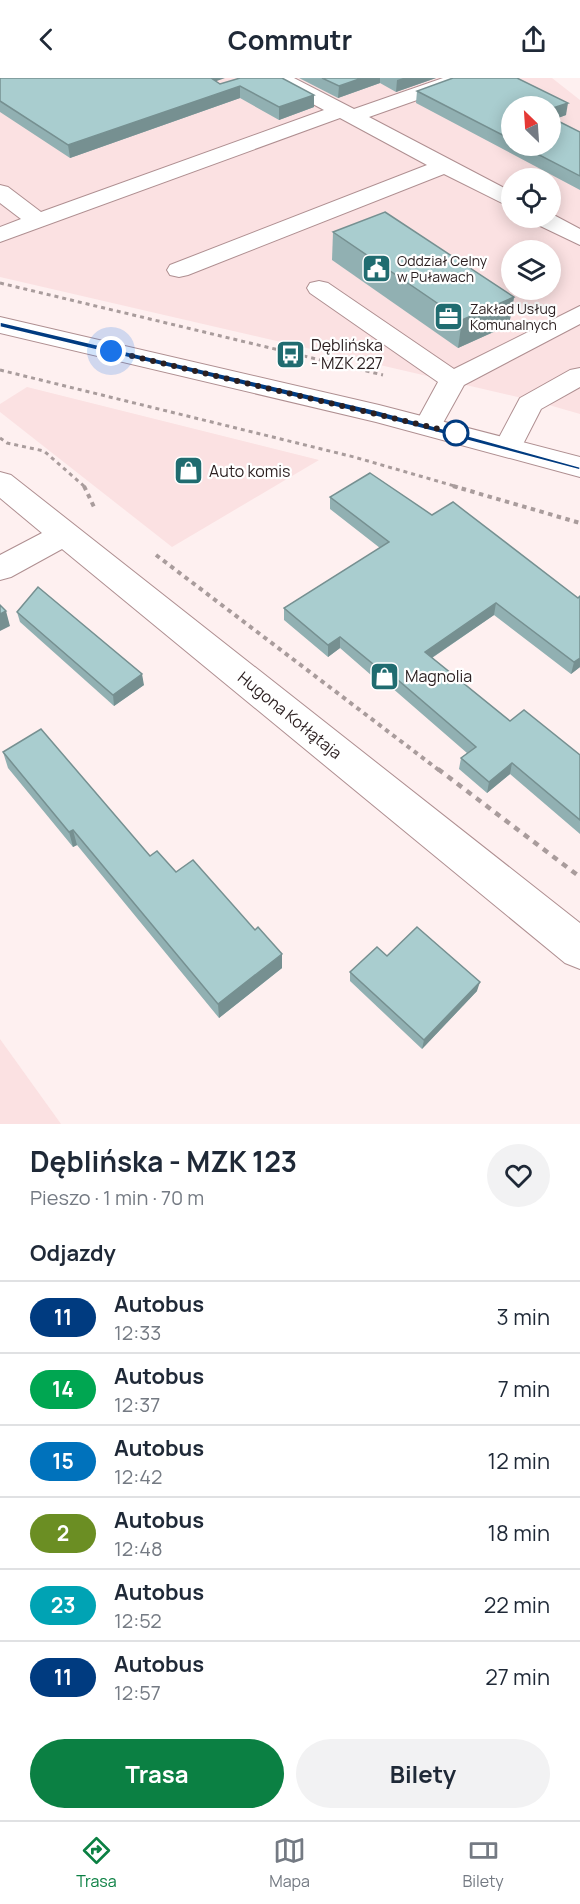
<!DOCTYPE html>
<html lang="pl">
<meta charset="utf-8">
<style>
:root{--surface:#fff;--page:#f2f2f3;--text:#1f2937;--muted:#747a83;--line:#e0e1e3;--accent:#0b8043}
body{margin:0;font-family:Manrope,sans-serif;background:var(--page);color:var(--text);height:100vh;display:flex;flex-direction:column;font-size:22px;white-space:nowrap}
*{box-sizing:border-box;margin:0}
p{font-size:20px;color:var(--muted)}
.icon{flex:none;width:33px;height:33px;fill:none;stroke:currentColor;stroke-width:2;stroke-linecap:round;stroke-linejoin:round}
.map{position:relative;height:1046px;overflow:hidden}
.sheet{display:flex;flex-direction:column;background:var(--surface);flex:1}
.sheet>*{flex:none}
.badge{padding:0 12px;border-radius:20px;font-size:21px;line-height:39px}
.needle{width:39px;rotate:335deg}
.tools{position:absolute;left:501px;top:18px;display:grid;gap:12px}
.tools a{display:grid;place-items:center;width:60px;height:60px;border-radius:50%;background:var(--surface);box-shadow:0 3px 15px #0003;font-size:30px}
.you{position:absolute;width:30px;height:30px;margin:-15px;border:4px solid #fff;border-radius:50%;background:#1a73e8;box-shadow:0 0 0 9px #1a73e833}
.map>.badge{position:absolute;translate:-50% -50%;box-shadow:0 0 0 3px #fff}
h2{padding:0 30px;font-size:22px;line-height:54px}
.round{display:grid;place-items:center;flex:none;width:63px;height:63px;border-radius:32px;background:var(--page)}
.overview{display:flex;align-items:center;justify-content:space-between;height:102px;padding:0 30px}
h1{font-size:28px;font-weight:700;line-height:45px}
.cta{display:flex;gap:12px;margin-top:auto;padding:12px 30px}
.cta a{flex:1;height:69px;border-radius:36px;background:var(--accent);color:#fff;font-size:24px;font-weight:700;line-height:69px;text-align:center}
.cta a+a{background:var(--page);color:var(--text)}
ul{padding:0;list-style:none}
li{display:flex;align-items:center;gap:18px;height:72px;padding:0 30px;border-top:2px solid var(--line)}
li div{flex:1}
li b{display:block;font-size:22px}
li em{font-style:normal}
li .badge{min-width:66px;font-weight:700;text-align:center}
header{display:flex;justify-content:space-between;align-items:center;height:78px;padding:0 30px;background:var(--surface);font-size:27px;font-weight:700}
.dock{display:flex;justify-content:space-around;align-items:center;height:84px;border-top:2px solid var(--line);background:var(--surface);font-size:16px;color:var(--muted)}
.dock a{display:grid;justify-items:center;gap:3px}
.dock .current{color:var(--accent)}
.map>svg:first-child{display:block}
.built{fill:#fbe1e2;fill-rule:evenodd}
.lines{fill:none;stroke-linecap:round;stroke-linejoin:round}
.minor-casing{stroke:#af8f91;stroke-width:2}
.major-casing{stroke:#af8f91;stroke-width:2}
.path-far2{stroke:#a99c9c;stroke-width:3;stroke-dasharray:4 4;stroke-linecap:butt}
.path-far1{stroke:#a99c9c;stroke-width:4;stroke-dasharray:4.5 4.5;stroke-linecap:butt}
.path{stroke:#a99c9c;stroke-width:4.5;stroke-dasharray:6 6;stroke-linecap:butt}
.minor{fill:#fff;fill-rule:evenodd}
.major{fill:#fff;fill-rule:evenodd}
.wall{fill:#91b0b2;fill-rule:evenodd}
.shaded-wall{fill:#769091}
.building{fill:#a9cdcf;stroke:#769091;stroke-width:1.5}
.line{fill:#003b80;stroke:#fff;stroke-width:1.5}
.walk{stroke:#2b1f20;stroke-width:6;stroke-dasharray:0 10.8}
.stop-dot{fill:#fff;stroke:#003b80;stroke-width:3}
.labels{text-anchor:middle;stroke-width:4.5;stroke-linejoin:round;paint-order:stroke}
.far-poi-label{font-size:14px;fill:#2b1f20;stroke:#fff;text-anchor:start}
.poi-label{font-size:16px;fill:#2b1f20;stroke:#fff;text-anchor:start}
.street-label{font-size:16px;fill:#2b1f20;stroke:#fff}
</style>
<header><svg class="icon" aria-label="back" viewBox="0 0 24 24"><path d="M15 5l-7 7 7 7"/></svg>Commutr<svg class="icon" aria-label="share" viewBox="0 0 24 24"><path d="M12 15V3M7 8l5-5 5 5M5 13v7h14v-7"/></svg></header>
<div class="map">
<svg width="580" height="1046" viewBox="0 0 580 1046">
<rect width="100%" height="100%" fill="#fef0f0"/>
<!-- built -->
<g class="built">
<path d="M0 0H552L580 22V336L535 323 0 199ZM512 28H550V68H512ZM512 100H550V140H512ZM512 172H550V212H512Z"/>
<polygon points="27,309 319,382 172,469 0,334 0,326"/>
<polygon points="0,961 61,1046 0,1046"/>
</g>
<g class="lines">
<defs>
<g id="minor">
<polygon points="269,0 294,0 354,31 443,0 471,0 468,4 369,39 512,114 512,130 444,96 188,197 179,199 170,197 167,192 170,187 427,87 340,40 0,164 0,149 21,141 0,125 0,107 8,109 41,134 324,32 272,4"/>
<polygon points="550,135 580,151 580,167 534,145 531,140 550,140"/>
<polygon points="319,203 328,205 454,291 580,228 580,246 464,307 438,354 428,357 418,354 414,348 438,304 310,215 307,210 310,205"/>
<polygon points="580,290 580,309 541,331 518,376 508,378 498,376 494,369 520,320 570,292"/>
<polygon points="0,394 11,397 580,845 580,891 565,885 62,471 11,499 0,502 0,477 42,455 0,420"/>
</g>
<polygon id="major" points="0,239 379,327 580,379 580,399 376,344 0,255"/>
</defs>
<!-- minor casing -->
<use href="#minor" class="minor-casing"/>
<!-- major casing -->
<use href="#major" class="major-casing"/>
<!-- path-far2 -->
<g class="path-far2">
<polyline points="0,205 383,297"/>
<polyline points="0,292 354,379 458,409"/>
<polyline points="0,360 7,365 44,373 85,409"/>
</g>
<!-- path-far1 -->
<g class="path-far1">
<polyline points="84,408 95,431"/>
<polyline points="453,408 580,445"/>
<polyline points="156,477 440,693"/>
</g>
<!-- path -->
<polyline class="path" points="438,691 580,799"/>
<!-- minor -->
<use href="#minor" class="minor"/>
<!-- major -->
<use href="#major" class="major"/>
</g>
<!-- wall -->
<g class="wall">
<polygon points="0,0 216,3 220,6 240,0 314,29 279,42 240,20 70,80 0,34"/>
<polygon points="299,0 436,0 396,14 380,5 338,20"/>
<path d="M417 13 566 37 555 41 580 54V112L416 25ZM512 28 550 68H512Z"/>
<polygon points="333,154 514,219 509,247 458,270 332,182"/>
<polygon points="330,419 432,437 578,520 580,518 580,589 571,596 494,537 432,580 510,643 580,677 580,756 510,696 487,715 459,691 461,680 467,675 391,609 387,611 340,570 328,579 284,542 284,530 380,470 330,431"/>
<polygon points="17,534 144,607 114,628 20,544"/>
<polygon points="3,674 150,778 176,794 282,890 219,940 77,767 73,769 8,690"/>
<polygon points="387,878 477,913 422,971 350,903 350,894"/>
</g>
<!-- shaded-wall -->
<g class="shaded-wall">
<polygon points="209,0 225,0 214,4"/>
<polygon points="362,0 380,0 380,5 338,20 339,8"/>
<polygon points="403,0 436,0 396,14 397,2"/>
<polygon points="240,8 240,20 70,80 68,67"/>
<polygon points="314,17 314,29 279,42 279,29"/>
<polygon points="568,25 566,37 550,43 550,31"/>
<polygon points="514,219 509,247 458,270 462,242"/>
<polygon points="496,525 494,537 424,585 425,574"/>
<polygon points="6,533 10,548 0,553 0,536"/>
<polygon points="340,559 340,570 328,579 328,567"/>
<polygon points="580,580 580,589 571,596 574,584"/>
<polygon points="142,596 144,607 114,628 113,617"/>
<polygon points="392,597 391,609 387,611 389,599"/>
<polygon points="512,685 510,696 487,715 489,704"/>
<polygon points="73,752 77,767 73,769 69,754"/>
<polygon points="282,876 282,890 219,940 218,926"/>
<polygon points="480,904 477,913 422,971 424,962"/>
</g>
<!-- building -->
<g class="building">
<polygon points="0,0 211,0 220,6 240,0 282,0 314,17 279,29 240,8 68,67 0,23"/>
<polygon points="322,0 362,0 339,8"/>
<polygon points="453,0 517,0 568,25 550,31 550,28 512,28 512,62 417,13"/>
<polygon points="550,39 580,54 580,98 522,68 550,68"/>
<polygon points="385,134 514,219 462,242 333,154"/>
<polygon points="370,395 432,437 453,424 578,520 580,518 580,580 574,584 496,525 425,574 510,643 524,632 580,677 580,742 512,685 489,704 461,680 476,669 392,597 389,599 340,559 328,567 284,530 389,464 330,419"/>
<polygon points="38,509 142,596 113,617 17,534"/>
<polygon points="0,527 6,533 0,536"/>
<polygon points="41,651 150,778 157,773 176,794 193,782 255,852 258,849 282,876 218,926 73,752 69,754 3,674"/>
<polygon points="417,849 480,904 424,962 350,894 377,869 387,878"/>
</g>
<!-- line -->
<polygon class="line" points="0,244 379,333 580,389 580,392 378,339 0,249"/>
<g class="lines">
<!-- walk -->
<polyline class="walk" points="111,273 456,355"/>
</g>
<!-- icons -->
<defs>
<symbol id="civic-square" viewBox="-11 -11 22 22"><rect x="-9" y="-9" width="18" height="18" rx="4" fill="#206c70" stroke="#fff"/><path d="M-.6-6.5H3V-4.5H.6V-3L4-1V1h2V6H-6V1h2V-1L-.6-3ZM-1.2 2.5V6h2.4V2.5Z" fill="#fff"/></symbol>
<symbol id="office-square" viewBox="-11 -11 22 22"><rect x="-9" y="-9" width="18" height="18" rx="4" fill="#206c70" stroke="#fff"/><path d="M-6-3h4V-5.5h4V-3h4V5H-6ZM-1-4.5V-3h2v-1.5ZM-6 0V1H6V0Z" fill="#fff"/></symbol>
<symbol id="bus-square" viewBox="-11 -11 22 22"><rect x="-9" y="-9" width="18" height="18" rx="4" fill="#206c70" stroke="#fff"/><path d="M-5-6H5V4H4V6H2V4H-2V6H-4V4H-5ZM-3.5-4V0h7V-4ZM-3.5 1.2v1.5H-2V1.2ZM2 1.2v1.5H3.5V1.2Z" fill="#fff"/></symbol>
<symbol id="shop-square" viewBox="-11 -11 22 22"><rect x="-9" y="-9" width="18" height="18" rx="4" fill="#206c70" stroke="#fff"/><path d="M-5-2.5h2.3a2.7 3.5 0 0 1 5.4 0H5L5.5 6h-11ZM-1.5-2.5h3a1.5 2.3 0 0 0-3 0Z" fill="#fff"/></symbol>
</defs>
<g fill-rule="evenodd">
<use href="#civic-square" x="360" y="174" width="33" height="33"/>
<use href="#office-square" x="432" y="222" width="33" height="33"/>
<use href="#bus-square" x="274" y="260" width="33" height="33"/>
<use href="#shop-square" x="172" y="376" width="33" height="33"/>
<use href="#shop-square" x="368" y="582" width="33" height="33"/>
</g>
<!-- markers -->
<circle class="stop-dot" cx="456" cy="355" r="12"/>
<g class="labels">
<!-- far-poi labels -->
<g class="far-poi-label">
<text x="397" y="188">Oddział Celny<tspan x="397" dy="16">w Puławach</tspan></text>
<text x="470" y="236">Zakład Usług<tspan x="470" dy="16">Komunalnych</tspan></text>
</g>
<!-- poi labels -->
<g class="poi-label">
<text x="311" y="273">Dęblińska<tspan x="311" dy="18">- MZK 227</tspan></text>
<text x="209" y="399">Auto komis</text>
<text x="405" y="604">Magnolia</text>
</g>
<!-- street labels -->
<g class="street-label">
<text transform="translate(290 637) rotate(39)" y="6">Hugona Kołłątaja</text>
</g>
</g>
</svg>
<div class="tools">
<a><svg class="needle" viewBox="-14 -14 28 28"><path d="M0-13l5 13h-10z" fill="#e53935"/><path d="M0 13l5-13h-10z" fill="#747a83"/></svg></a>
<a><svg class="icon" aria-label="locate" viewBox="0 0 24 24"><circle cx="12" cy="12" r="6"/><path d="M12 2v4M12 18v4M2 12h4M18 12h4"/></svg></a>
<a><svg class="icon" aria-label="layers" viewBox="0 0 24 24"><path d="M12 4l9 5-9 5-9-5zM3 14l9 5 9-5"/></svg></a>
</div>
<div class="you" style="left:111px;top:273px"></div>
</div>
<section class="sheet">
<div class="overview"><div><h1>Dęblińska - MZK 123</h1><p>Pieszo · 1 min · 70 m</p></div><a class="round"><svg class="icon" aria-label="heart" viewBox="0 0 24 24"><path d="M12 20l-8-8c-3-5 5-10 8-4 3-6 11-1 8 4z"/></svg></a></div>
<h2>Odjazdy</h2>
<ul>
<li><span class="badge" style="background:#003b80;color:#fff">11</span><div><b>Autobus</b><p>12:33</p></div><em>3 min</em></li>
<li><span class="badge" style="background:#00a651;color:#fff">14</span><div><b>Autobus</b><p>12:37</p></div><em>7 min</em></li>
<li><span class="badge" style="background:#0072bc;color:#fff">15</span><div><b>Autobus</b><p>12:42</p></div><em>12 min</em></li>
<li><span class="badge" style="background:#6b8e23;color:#fff">2</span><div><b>Autobus</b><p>12:48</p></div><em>18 min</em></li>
<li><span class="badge" style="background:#00a3b4;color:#fff">23</span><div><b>Autobus</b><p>12:52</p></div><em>22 min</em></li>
<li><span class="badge" style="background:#003b80;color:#fff">11</span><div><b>Autobus</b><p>12:57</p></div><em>27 min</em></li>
</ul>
<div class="cta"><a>Trasa</a><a>Bilety</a></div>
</section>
<nav class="dock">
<a class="current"><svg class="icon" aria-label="directions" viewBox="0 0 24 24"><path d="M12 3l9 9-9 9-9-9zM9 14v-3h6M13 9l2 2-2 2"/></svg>Trasa</a>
<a><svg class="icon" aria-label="map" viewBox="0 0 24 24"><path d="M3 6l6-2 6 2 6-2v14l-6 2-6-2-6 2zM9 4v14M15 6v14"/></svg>Mapa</a>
<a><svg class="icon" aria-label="tickets" viewBox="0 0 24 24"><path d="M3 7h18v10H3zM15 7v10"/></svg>Bilety</a>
</nav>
